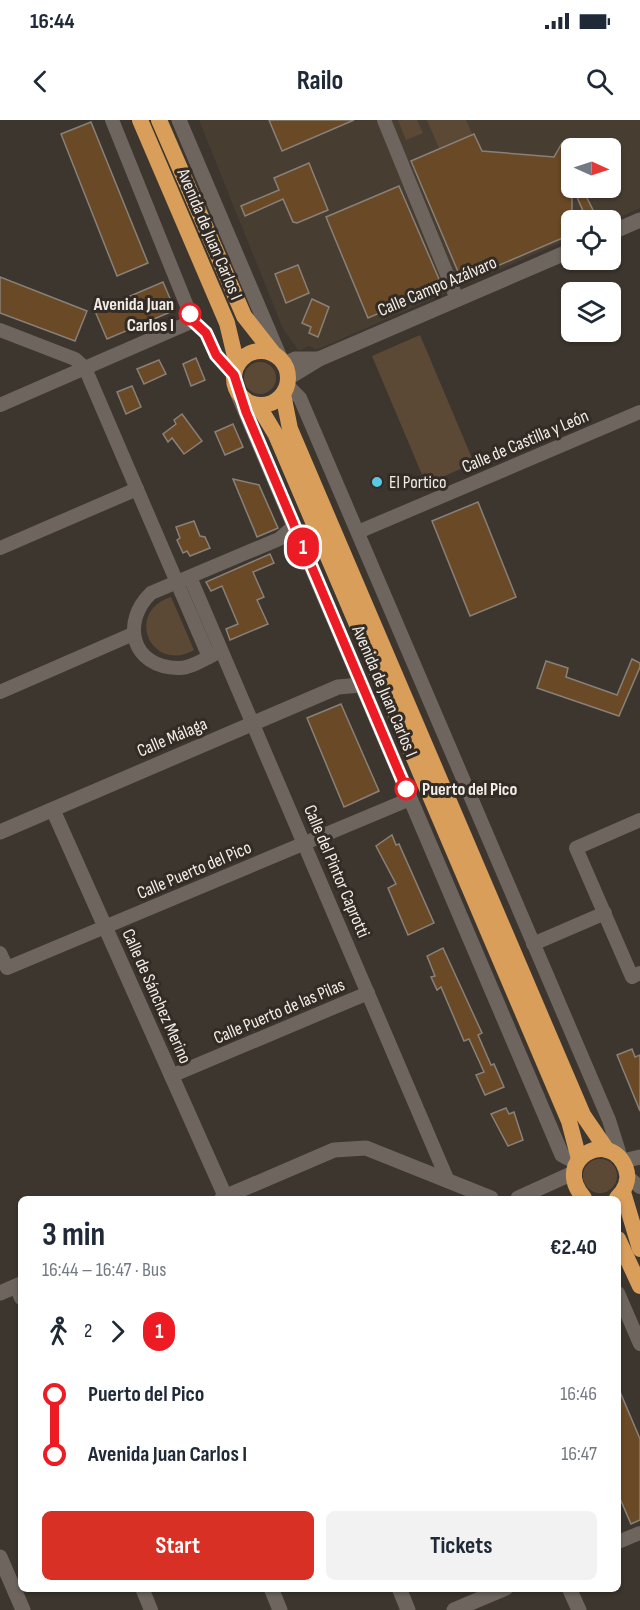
<!DOCTYPE html>
<meta charset="utf-8">
<style>
:root{--surface:#fff;--page:#f2f2f3;--text:#1f2937;--muted:#747a83;--accent:#d93025}
body{margin:0;font-family:"Sofia Sans Condensed",sans-serif;background:var(--page);color:var(--text);height:100vh;display:flex;flex-direction:column;font-size:22px;white-space:nowrap}
*{box-sizing:border-box;margin:0}
p{font-size:20px;color:var(--muted)}
.icon{flex:none;width:33px;height:33px;fill:none;stroke:currentColor;stroke-width:2;stroke-linecap:round;stroke-linejoin:round}
.map{position:relative;flex:1;overflow:hidden}
.sheet{position:absolute;left:18px;top:1076px;width:603px;height:396px;display:flex;flex-direction:column;background:var(--surface);border-radius:9px;box-shadow:0 2px 4px #0004}
.sheet>*{flex:none}
.badge{padding:0 12px;border-radius:20px;font-size:21px;line-height:39px}
.needle{width:39px;rotate:93deg}
.fabs{position:absolute;left:561px;top:18px;display:grid;gap:12px}
.fabs a{display:grid;place-items:center;width:60px;height:60px;border-radius:9px;background:var(--surface);box-shadow:0 2px 4px #0004;font-size:30px}
.map>.badge{position:absolute;translate:-50% -50%;box-shadow:0 0 0 3px #fff}
.legs{display:flex;align-items:center;gap:9px;height:66px;padding:0 24px;font-size:20px}
.legs p{margin-inline-start:auto}
.headline{display:flex;align-items:center;justify-content:space-between;height:102px;padding:0 24px}
h1{font-size:33px;font-weight:700;line-height:45px}
.button{display:flex;gap:12px;margin-top:auto;padding:12px 24px}
.button a{flex:1;height:69px;border-radius:9px;background:var(--accent);color:#fff;font-size:24px;font-weight:700;line-height:69px;text-align:center}
.button a+a{background:var(--page);color:var(--text)}
ul{padding:0 24px;list-style:none}
li{display:flex;align-items:center;gap:21px;height:60px;font-size:22px}
li i{display:grid;place-items:center;width:9px;height:100%;margin:0 8px;background:currentColor}
li i::after{content:'';width:15px;height:15px;margin:-8px;border:4px solid;border-radius:50%;background:var(--surface)}
li p{margin-inline-start:auto}
li:first-child i{background:linear-gradient(#0000 50%,currentColor 0)}
li:last-child i{background:linear-gradient(currentColor 50%,#0000 0)}
.status{display:flex;justify-content:space-between;align-items:center;height:42px;padding:0 30px;background:var(--surface);direction:ltr}
.status svg{height:16px;fill:currentColor}
header{display:flex;justify-content:space-between;align-items:center;height:78px;padding:0 24px;background:var(--surface);font-size:27px;font-weight:700}
.map>svg:first-child{display:block}
.built{fill:#483d31;fill-rule:evenodd}
.green{fill:#5c4935}
.building{fill:#694926;stroke:#888179;stroke-width:1.5}
.lines{fill:none;stroke-linecap:round;stroke-linejoin:round}
.minor{stroke:#6d655e;stroke-width:14}
.tertiary{stroke:#6d655e;stroke-width:15}
.trunk{stroke:#d99e59;stroke-width:16}
.line-1-casing{stroke:#fff;stroke-width:14}
.line-1{stroke:#ed1c24;stroke-width:9}
.stop-1-dot{fill:#fff;stroke:#ed1c24;stroke-width:3}
.poi-dot{fill:#5ac8e5;stroke:#322c25;stroke-width:2}
.labels{text-anchor:middle;stroke-width:6;stroke-linejoin:round;paint-order:stroke}
.street-label{font-size:18px;fill:#f1ece8;stroke:#322c25}
.stop-label{font-size:18px;font-weight:bold;fill:#f1ece8;stroke:#322c25;text-anchor:end}
.poi-label{font-size:18px;fill:#f1ece8;stroke:#322c25;text-anchor:start}
</style>
<div class="status"><b>16:44</b><svg viewBox="0 0 49 12"><path d="M0 12V9h3v3zM5 12V6h3v6zM10 12V3h3v9zM15 12V0h3v12zM26 1h20v11H26zM47 4h2v5h-2z"/></svg></div>
<header><svg class="icon" aria-label="back" viewBox="0 0 24 24"><path d="M15 5l-7 7 7 7"/></svg>Railo<svg class="icon" aria-label="search" viewBox="0 0 24 24"><circle cx="10" cy="10" r="6"/><path d="M15 15l6 6"/></svg></header>
<div class="map">
<svg width="640" height="1490" viewBox="0 0 640 1490">
<rect width="100%" height="100%" fill="#3d362f"/>
<!-- built -->
<path class="built" d="M199 0H640V88L611 101 572 100 571 118 316 230 309 226 299 231 283 209ZM572 28H610V68H572Z"/>
<!-- green -->
<g class="green">
<polygon points="398,0 417,0 423,13 406,20"/>
<polygon points="427,0 466,0 472,14 439,28"/>
<polygon points="420,215 474,343 426,364 372,236"/>
<circle cx="260" cy="258" r="16"/>
<path d="M171 477 194 530C151 554 124 492 171 477Z"/>
<circle cx="600" cy="1056" r="17"/>
</g>
<!-- building -->
<g class="building">
<polygon points="269,0 354,0 282,31"/>
<polygon points="91,2 148,143 117,156 61,14"/>
<polygon points="474,14 482,31 554,37 562,23 572,44 572,114 462,161 411,41"/>
<polygon points="309,43 328,90 297,103 293,102 283,79 245,96 241,86 279,70 274,58"/>
<polygon points="399,66 442,166 368,198 326,97"/>
<polygon points="573,68 582,68 598,100 587,100"/>
<polygon points="298,145 309,173 286,183 275,154"/>
<polygon points="0,157 87,191 75,221 0,193"/>
<polygon points="163,162 175,190 107,219 95,191"/>
<polygon points="312,179 329,187 318,217 309,213 311,207 302,203"/>
<polygon points="196,238 205,260 191,266 183,244"/>
<polygon points="159,240 166,254 144,264 137,249"/>
<polygon points="132,266 141,287 126,294 117,272"/>
<polygon points="182,294 202,321 184,334 172,318 168,322 163,314 176,304 174,300"/>
<polygon points="233,304 243,327 225,335 215,312"/>
<polygon points="233,359 259,365 278,408 257,417"/>
<polygon points="478,382 516,477 470,496 432,401"/>
<polygon points="194,401 200,416 205,417 210,428 190,436 187,431 183,433 177,420 180,418 176,407"/>
<polygon points="270,434 274,443 253,452 264,477 257,480 268,504 230,520 226,509 238,504 222,466 211,471 206,462"/>
<polygon points="632,539 640,543 640,547 619,596 537,568 546,541 568,548 566,557 617,575"/>
<polygon points="341,584 379,671 344,687 307,598"/>
<polygon points="392,715 396,725 399,724 434,803 408,815 388,768 396,764 376,726"/>
<polygon points="443,828 482,913 478,915 491,945 494,944 504,967 485,975 476,955 484,952 469,919 464,921 441,867 437,870 431,857 435,856 427,836"/>
<polygon points="632,929 635,937 640,935 640,991 617,935"/>
<polygon points="506,988 509,994 514,992 523,1020 508,1026 491,994"/>
<polygon points="618,1267 640,1319 640,1400 631,1404 618,1374"/>
</g>
<g class="lines">
<!-- minor -->
<g class="minor">
<polyline points="112,0 193,201 206,213 216,235 234,255"/>
<polyline points="384,0 457,179"/>
<polyline points="0,210 75,239 85,248 209,537"/>
<polyline points="287,265 300,278 609,1000 621,1038"/>
<polyline points="0,285 193,201"/>
<polyline points="358,412 640,292"/>
<polyline points="0,428 137,369"/>
<polyline points="190,457 448,1061"/>
<path d="M217 533C206 538 190 549 178 548 131 547 121 502 151 473L279 419 294 406"/>
<polyline points="0,572 133,514"/>
<polyline points="640,700 576,728 632,857 640,853"/>
<polyline points="533,824 605,793"/>
<polyline points="0,833 7,848 410,679"/>
<polyline points="171,956 368,873"/>
<polyline points="628,1057 640,1067"/>
<polyline points="16,1166 21,1178"/>
<polyline points="618,1173 640,1224"/>
<polyline points="618,1422 640,1413"/>
<polyline points="142,1468 151,1490"/>
</g>
<!-- tertiary -->
<g class="tertiary">
<polyline points="179,0 281,240"/>
<polyline points="610,113 640,100"/>
<polyline points="284,244 295,239 319,239"/>
<polyline points="288,258 319,239 572,130"/>
<polyline points="237,272 562,1035 577,1043"/>
<polyline points="53,690 226,1078"/>
<polyline points="0,712 338,567 361,565"/>
<polyline points="623,1041 640,1037"/>
<polyline points="222,1078 334,1030 366,1028 491,1078"/>
<polyline points="518,1078 573,1053"/>
<polyline points="0,1173 21,1164"/>
<polyline points="0,1437 23,1490"/>
<polyline points="271,1468 280,1490"/>
<polyline points="399,1468 408,1490"/>
<polyline points="569,1468 579,1490"/>
<polyline points="454,1490 506,1468"/>
</g>
<!-- trunk -->
<g class="trunk">
<polyline points="140,0 227,203 237,245"/>
<polyline points="159,0 244,196 273,233"/>
<circle cx="261" cy="258" r="27"/>
<polyline points="283,274 290,309 583,995 607,1030"/>
<polyline points="258,285 276,315 569,1001 579,1039"/>
<polyline points="623,1072 640,1129"/>
<path d="M584 1078C550 1039 611 1007 626 1049 630 1060 624 1071 617 1078"/>
<polyline points="618,1119 640,1166"/>
</g>
</g>
<g class="lines">
<defs>
<polyline id="line-1" points="190,194 193,201 206,213 216,235 234,255 246,292 406,669"/>
</defs>
<!-- line-1 casing -->
<use href="#line-1" class="line-1-casing"/>
<!-- line-1 -->
<use href="#line-1" class="line-1"/>
</g>
<!-- markers -->
<g class="stop-1-dot">
<circle cx="190" cy="194" r="10"/>
<circle cx="406" cy="669" r="10"/>
</g>
<circle class="poi-dot" cx="377" cy="362" r="6"/>
<g class="labels">
<!-- street labels -->
<g class="street-label">
<text transform="translate(210 114) rotate(67)" y="6">Avenida de Juan Carlos I</text>
<text transform="translate(437 166) rotate(-23)" y="6">Calle Campo Azálvaro</text>
<text transform="translate(525 321) rotate(-23)" y="6">Calle de Castilla y León</text>
<text transform="translate(385 571) rotate(67)" y="6">Avenida de Juan Carlos I</text>
<text transform="translate(172 617) rotate(-23)" y="6">Calle Málaga</text>
<text transform="translate(194 750) rotate(-23)" y="6">Calle Puerto del Pico</text>
<text transform="translate(337 751) rotate(67)" y="6">Calle del Pintor Caprotti</text>
<text transform="translate(157 876) rotate(66)" y="6">Calle de Sánchez Merino</text>
<text transform="translate(279 891) rotate(-23)" y="6">Calle Puerto de las Pilas</text>
</g>
<!-- stop labels -->
<g class="stop-label">
<text x="174" y="190">Avenida Juan<tspan x="174" dy="21">Carlos I</tspan></text>
<text x="422" y="675" text-anchor="start">Puerto del Pico</text>
</g>
<!-- poi labels -->
<g class="poi-label">
<text x="389" y="368">El Portico</text>
</g>
</g>
</svg>
<div class="fabs">
<a><svg class="needle" viewBox="-14 -14 28 28"><path d="M0-13l5 13h-10z" fill="#e53935"/><path d="M0 13l5-13h-10z" fill="#747a83"/></svg></a>
<a><svg class="icon" aria-label="locate" viewBox="0 0 24 24"><circle cx="12" cy="12" r="6"/><path d="M12 2v4M12 18v4M2 12h4M18 12h4"/></svg></a>
<a><svg class="icon" aria-label="layers" viewBox="0 0 24 24"><path d="M12 4l9 5-9 5-9-5zM3 14l9 5 9-5"/></svg></a>
</div>
<b class="badge" style="left:303px;top:427px;background:#ed1c24;color:#fff">1</b>
<section class="sheet">
<div class="headline"><div><h1>3 min</h1><p>16:44 – 16:47 · Bus</p></div><b>€2.40</b></div>
<div class="legs"><svg class="icon" aria-label="walk" viewBox="0 0 24 24"><circle cx="13" cy="4" r="2"/><path d="M13 8l-2 6 4 7M11 14l-3 7M7 12l3-4h3l4 4"/></svg>2<svg class="icon" aria-label="forward" viewBox="0 0 24 24"><path d="M9 5l7 7-7 7"/></svg><b class="badge" style="background:#ed1c24;color:#fff">1</b></div>
<ul>
<li><i style="color:#ed1c24"></i><b>Puerto del Pico</b><p>16:46</p></li>
<li><i style="color:#ed1c24"></i><b>Avenida Juan Carlos I</b><p>16:47</p></li>
</ul>
<div class="button"><a>Start</a><a>Tickets</a></div>
</section>
</div>
